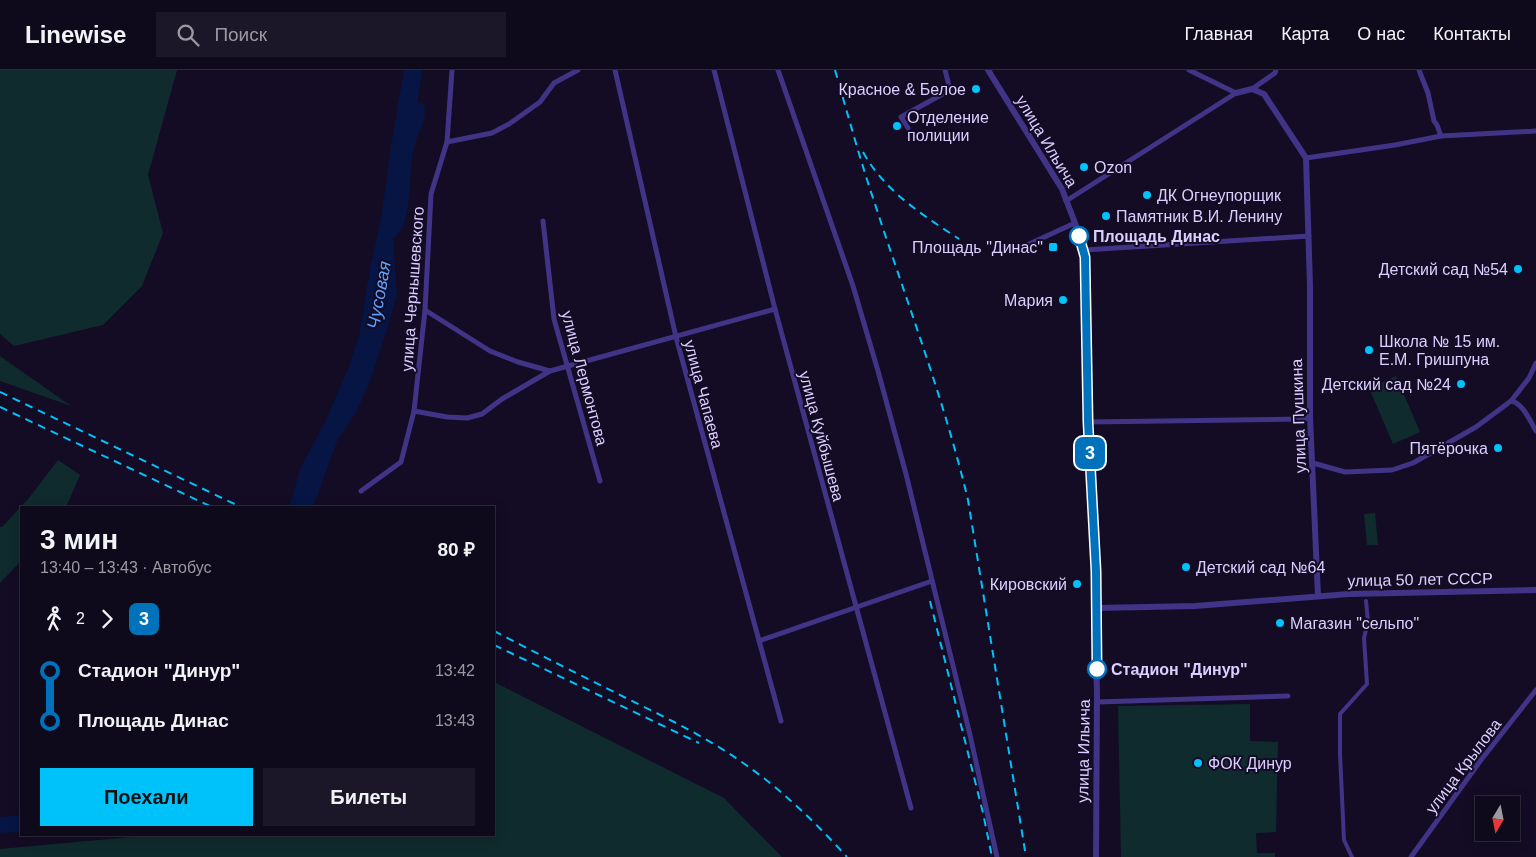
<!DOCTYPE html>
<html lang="ru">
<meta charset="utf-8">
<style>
:root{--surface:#0e091b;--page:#1c1728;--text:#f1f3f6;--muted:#9b9aa3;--line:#2e2a3a;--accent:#00c2fa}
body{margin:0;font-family:Arial,sans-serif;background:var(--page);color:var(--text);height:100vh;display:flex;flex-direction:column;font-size:19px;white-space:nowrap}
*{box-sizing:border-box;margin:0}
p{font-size:16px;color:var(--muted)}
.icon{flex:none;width:28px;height:28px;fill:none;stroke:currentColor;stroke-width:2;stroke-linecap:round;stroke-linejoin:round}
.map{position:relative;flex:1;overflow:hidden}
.sheet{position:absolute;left:20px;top:436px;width:475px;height:330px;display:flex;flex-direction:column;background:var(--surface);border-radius:0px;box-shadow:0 2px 12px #0003,0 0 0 1px var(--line)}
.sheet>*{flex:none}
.badge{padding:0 10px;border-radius:8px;font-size:18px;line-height:32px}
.needle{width:32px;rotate:190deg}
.controls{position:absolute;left:1475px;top:726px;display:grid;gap:10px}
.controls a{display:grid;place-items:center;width:45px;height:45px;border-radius:0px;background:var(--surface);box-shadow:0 2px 12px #0003,0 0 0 1px var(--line);font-size:25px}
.map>.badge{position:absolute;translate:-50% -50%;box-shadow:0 0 0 2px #fff}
.legs{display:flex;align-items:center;gap:8px;height:55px;padding:0 20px;font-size:16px}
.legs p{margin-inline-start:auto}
.overview{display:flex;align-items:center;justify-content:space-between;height:85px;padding:0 20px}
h1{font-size:28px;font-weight:800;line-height:38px}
.primary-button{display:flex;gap:10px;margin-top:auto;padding:10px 20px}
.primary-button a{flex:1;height:58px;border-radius:0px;background:var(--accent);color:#111;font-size:20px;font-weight:800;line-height:58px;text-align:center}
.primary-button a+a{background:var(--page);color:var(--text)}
ul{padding:0 20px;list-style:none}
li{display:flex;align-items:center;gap:18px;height:50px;font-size:19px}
li i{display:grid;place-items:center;width:8px;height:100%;margin:0 6px;background:currentColor}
li i::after{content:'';width:12px;height:12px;margin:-6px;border:4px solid;border-radius:50%;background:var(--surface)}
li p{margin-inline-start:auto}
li:first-child i{background:linear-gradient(#0000 50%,currentColor 0)}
li:last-child i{background:linear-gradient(currentColor 50%,#0000 0)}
header{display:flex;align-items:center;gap:30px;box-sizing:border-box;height:70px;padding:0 25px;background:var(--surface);border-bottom:1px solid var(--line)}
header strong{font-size:24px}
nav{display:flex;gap:28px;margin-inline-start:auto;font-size:18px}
.search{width:350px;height:45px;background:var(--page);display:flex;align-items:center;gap:12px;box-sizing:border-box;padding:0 18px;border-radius:0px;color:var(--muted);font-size:19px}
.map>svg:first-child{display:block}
.green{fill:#0f2b2e}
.water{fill:#061543}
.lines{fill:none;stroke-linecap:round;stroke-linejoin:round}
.river{stroke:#061543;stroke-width:11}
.pedestrian{stroke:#413486;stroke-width:4}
.minor{stroke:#413486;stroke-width:5}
.tertiary{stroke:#413486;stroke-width:6}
.rail{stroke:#00c2fa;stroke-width:2;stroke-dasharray:8 6;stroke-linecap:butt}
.line-1-casing{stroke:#fff;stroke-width:11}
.line-1{stroke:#0072bc;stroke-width:8}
.poi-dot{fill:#00c2fa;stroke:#130c24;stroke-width:2}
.stop-1-dot{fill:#fff;stroke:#0072bc;stroke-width:2.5}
.labels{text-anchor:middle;stroke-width:4;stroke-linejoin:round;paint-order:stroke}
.poi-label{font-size:16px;fill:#dbcfff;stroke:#130c24;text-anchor:start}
.street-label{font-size:16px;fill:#dbcfff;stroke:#130c24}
.stop-label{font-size:16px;font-weight:bold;fill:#dbcfff;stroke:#130c24;text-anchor:start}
.water-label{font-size:18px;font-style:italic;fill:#5da0ff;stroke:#130c24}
</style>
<header>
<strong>Linewise</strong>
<div class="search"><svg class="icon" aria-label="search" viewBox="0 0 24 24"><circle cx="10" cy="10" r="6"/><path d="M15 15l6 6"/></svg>Поиск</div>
<nav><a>Главная</a><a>Карта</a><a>О нас</a><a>Контакты</a></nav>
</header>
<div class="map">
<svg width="1536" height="787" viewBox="0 0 1536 787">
<rect width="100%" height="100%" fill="#130c24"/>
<!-- green -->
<g class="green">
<polygon points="0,0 177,0 148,105 163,163 142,216 103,255 14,276 0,264"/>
<polygon points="0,286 71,336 0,311"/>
<polygon points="1396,306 1420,362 1393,374 1369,318"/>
<polygon points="58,390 80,405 66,437 21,438 21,491 0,513 0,457 2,457 29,428"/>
<polygon points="1375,443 1378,475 1367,475 1364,444"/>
<polygon points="494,612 724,728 782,787 0,787 0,779 131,767 132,765 494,765"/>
<polygon points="1250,634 1250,671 1278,672 1276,762 1256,763 1257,783 1275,783 1275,787 1121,787 1118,636"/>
</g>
<!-- water -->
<g class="water">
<path d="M404 0H417L412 31 424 34C427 51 422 53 417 68 407 95 413 126 404 153 403 159 397 164 393 169L397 224 386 263 370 311 357 341 338 369 313 437H289L301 397 326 350 348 299 360 262 370 198 381 149 391 76Z"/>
<polygon points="21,745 21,762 0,763 0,747"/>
</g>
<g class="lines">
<!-- river -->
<polyline class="river" points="410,43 417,0"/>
<!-- pedestrian -->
<polyline class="pedestrian" points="1352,787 1344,770 1340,684 1340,644 1367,614 1364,568 1368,552 1366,531"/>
<!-- minor -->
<g class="minor">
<polyline points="615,0 676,267 781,651"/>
<polyline points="714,0 775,239 911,738"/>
<polyline points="778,0 853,216 878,301 906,404 970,665 997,787"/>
<polyline points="1189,0 1236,23"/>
<polyline points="1419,0 1428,23 1434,51 1437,55 1441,66"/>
<polyline points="1252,19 1275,3 1276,0"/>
<polyline points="908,58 901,47 950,20 945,0"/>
<polyline points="447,72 492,63 509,54 540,32 554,13 578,0"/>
<polyline points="1306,88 1395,75 1441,66 1536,61"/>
<polyline points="1066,131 1236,23"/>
<polyline points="543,151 554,249 600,411"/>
<polyline points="1016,180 1075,153"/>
<polyline points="1084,180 1309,166"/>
<polyline points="425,240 490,281 518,292 550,301 775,239"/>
<path d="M1511 331C1523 333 1530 351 1536 361"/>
<polyline points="414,341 447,347 467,348 482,344 502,329 550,301"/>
<polyline points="1088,352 1305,349 1310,347"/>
<polyline points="1313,393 1345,402 1392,400 1413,393 1476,357 1511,331 1529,308 1536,293"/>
<polyline points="361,421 401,392 414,341 425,240 431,124 447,72 452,0"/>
<polyline points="759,571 932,511"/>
<polyline points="1097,632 1288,626"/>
<polyline points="1411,787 1481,690 1536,620"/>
</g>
<!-- tertiary -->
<g class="tertiary">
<polyline points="988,0 1062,119 1075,153 1085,185 1088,352 1096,501 1095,563 1097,622 1096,787"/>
<polyline points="1236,23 1252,19 1264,24 1306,88 1310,216 1310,347 1318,526"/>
<polyline points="1096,538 1195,536 1349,524 1536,520"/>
</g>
<!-- rail -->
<g class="rail">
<path d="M835 0C848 45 860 90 875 134 907 233 944 329 968 430L1026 787"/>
<path d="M863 82C885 122 923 145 959 169"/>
<polyline points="0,322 243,438"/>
<polyline points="0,337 214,438"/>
<polyline points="930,531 983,743 992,787"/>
<path d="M494 561C538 584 582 606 626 628 667 648 708 668 746 695 783 721 816 753 847 787"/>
<polyline points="494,575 699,673"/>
</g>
</g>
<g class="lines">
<defs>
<polyline id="line-1" points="1079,166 1085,187 1088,352 1096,501 1097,599"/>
</defs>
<!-- line-1 casing -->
<use href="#line-1" class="line-1-casing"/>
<!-- line-1 -->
<use href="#line-1" class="line-1"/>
</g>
<!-- markers -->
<g class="poi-dot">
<circle cx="976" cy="19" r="5"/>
<circle cx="897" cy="56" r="5"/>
<circle cx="1084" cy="97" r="5"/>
<circle cx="1147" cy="125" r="5"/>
<circle cx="1106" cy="146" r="5"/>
<rect x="1048" y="172" width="10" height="10" rx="2.5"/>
<circle cx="1518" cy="199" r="5"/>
<circle cx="1063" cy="230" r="5"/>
<circle cx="1369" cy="280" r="5"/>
<circle cx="1461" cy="314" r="5"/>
<circle cx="1498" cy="378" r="5"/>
<circle cx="1186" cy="497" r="5"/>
<circle cx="1077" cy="514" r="5"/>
<circle cx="1280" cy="553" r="5"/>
<circle cx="1198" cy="693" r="5"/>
</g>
<g class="stop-1-dot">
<circle cx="1079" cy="166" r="9"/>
<circle cx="1097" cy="599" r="9"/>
</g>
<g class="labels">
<!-- poi labels -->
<g class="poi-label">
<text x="966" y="25" text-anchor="end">Красное &amp; Белое</text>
<text x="907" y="53">Отделение<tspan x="907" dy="18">полиции</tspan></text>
<text x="1094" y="103">Ozon</text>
<text x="1157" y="131">ДК Огнеупорщик</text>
<text x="1116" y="152">Памятник В.И. Ленину</text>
<text x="1043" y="183" text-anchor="end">Площадь "Динас"</text>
<text x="1508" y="205" text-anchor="end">Детский сад №54</text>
<text x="1053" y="236" text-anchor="end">Мария</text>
<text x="1379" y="277">Школа № 15 им.<tspan x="1379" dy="18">Е.М. Гришпуна</tspan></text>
<text x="1451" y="320" text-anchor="end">Детский сад №24</text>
<text x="1488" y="384" text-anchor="end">Пятёрочка</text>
<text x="1196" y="503">Детский сад №64</text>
<text x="1067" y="520" text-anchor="end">Кировский</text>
<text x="1290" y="559">Магазин "сельпо"</text>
<text x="1208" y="699">ФОК Динур</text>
</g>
<!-- street labels -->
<g class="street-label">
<text transform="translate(1047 71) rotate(59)" y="6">улица Ильича</text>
<text transform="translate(412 219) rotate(-86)" y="6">улица Чернышевского</text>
<text transform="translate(585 308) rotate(75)" y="6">улица Лермонтова</text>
<text transform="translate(704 324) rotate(75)" y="6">улица Чапаева</text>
<text transform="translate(1298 346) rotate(-92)" y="6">улица Пушкина</text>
<text transform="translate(822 366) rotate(75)" y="6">улица Куйбышева</text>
<text transform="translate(1420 509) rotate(-1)" y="6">улица 50 лет СССР</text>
<text transform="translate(1083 681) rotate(-89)" y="6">улица Ильича</text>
<text transform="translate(1463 696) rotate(-53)" y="6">улица Крылова</text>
</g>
<!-- stop labels -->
<g class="stop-label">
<text x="1093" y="172">Площадь Динас</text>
<text x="1111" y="605">Стадион "Динур"</text>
</g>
<!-- water labels -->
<g class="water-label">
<text transform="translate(379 225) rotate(-80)" y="6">Чусовая</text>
</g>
</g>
</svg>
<div class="controls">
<a><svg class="needle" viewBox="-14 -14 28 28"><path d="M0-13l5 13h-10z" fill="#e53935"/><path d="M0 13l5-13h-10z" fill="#9b9aa3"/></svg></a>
</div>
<b class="badge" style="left:1090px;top:383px;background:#0072bc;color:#fff">3</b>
<section class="sheet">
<div class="overview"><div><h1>3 мин</h1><p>13:40 – 13:43 · Автобус</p></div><b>80 ₽</b></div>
<div class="legs"><svg class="icon" aria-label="walk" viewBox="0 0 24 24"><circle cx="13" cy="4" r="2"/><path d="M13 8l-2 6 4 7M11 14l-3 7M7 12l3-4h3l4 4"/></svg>2<svg class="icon" aria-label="forward" viewBox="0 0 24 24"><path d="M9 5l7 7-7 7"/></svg><b class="badge" style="background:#0072bc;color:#fff">3</b></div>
<ul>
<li><i style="color:#0072bc"></i><b>Стадион &quot;Динур&quot;</b><p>13:42</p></li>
<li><i style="color:#0072bc"></i><b>Площадь Динас</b><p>13:43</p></li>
</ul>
<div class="primary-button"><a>Поехали</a><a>Билеты</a></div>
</section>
</div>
